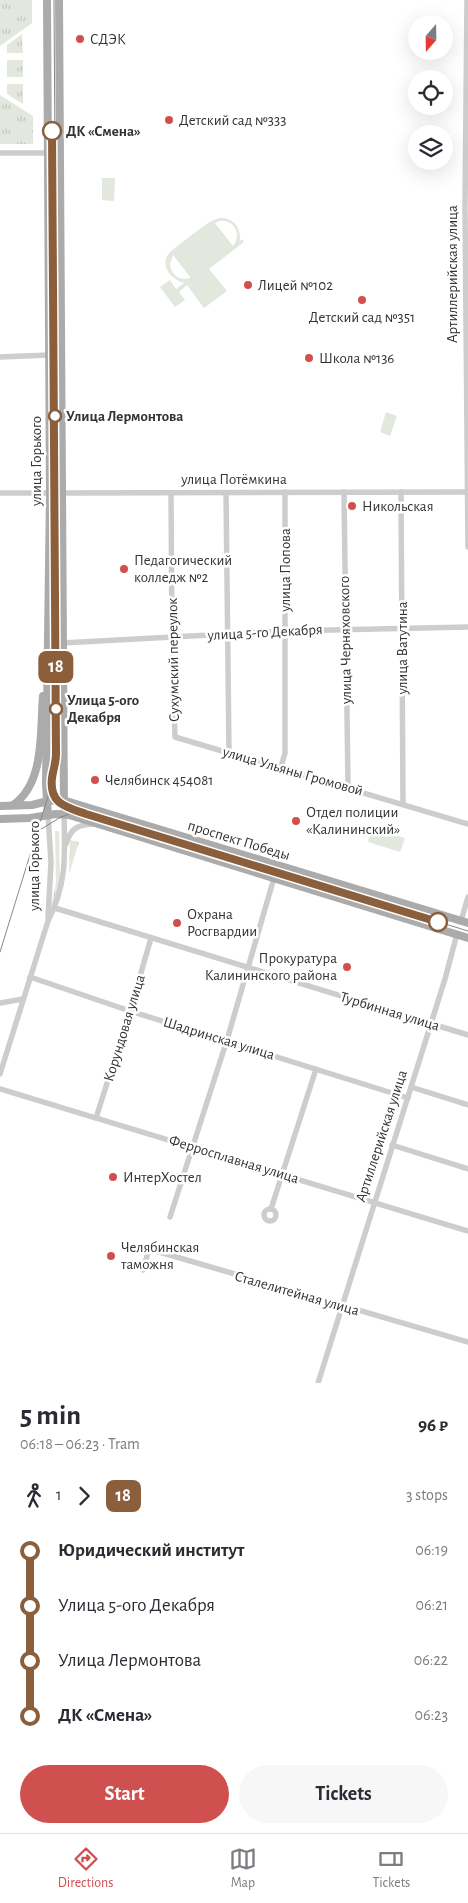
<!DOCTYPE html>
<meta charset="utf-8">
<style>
:root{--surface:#fff;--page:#f7f7f7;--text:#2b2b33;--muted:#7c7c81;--line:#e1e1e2;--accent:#d0504f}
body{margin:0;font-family:"Alegreya Sans",sans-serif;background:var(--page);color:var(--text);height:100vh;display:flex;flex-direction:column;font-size:19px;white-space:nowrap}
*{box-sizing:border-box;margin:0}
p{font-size:16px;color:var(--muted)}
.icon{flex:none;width:28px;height:28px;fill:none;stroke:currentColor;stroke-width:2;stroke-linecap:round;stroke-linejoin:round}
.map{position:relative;height:1383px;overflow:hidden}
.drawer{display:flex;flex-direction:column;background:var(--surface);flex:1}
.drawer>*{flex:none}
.badge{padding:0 10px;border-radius:8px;font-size:18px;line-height:32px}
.needle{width:32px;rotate:200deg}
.controls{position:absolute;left:408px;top:15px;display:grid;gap:10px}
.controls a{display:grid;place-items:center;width:45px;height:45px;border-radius:50%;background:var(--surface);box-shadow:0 5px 20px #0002;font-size:25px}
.map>.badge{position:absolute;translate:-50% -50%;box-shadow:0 0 0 2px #fff}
.legs{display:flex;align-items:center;gap:8px;height:55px;padding:0 20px;font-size:16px}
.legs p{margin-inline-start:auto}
.summary{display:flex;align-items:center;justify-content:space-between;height:85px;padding:0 20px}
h1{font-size:28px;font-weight:600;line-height:38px}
.primary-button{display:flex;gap:10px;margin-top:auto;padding:10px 20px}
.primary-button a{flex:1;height:58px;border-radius:30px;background:var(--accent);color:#fff;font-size:20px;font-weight:600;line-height:58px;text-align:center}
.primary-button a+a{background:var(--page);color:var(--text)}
ul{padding:0 20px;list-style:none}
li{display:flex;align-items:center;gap:18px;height:55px;font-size:19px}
li i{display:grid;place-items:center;width:8px;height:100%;margin:0 6px;background:currentColor}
li i::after{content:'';width:12px;height:12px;margin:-6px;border:4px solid;border-radius:50%;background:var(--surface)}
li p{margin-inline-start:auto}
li:first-child i{background:linear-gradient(#0000 50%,currentColor 0)}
li:last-child i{background:linear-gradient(currentColor 50%,#0000 0)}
.tabs{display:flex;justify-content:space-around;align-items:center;height:70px;border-top:1px solid var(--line);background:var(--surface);font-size:14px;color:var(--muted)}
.tabs a{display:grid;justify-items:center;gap:2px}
.tabs .on{color:var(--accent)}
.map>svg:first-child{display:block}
.grass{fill:url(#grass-tufts)}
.pitch{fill:#e2e8de;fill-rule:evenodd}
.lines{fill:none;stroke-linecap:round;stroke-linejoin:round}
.minor{stroke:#cdcdcd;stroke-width:5.5}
.major{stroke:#ababab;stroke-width:8}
.tram{stroke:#888;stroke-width:1}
.line-1-casing{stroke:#fff;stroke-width:11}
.line-1{stroke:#8b5e3c;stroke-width:8}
.poi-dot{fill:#d0504f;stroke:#fff;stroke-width:2}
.stop-1-dot{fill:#fff;stroke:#8b5e3c;stroke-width:2.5}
.labels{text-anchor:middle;stroke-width:5;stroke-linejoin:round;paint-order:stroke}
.poi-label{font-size:15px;fill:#333;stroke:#fff;text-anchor:start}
.stop-label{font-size:15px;font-weight:bold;fill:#333;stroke:#fff;text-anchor:start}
.street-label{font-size:15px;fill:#333;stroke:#fff}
</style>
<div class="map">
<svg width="468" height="1383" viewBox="0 0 468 1383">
<defs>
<pattern id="grass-tufts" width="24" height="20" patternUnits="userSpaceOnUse" patternTransform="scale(1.25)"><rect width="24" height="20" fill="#e2e8de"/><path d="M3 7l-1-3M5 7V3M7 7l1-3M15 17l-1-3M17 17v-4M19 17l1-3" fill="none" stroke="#c2c7bf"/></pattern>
</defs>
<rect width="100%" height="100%" fill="#fff"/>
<!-- grass -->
<g class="grass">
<polygon points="0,0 32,0 32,23 0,46"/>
<polygon points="22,34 23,53 7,53 7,45"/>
<rect x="7" y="60" width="16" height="17"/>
<polygon points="7,84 23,84 23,104 7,94"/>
<polygon points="0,95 33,116 33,144 0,144"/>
<polygon points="55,831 59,831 60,883 50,912 56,883"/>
<polygon points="70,840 79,842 69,874"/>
</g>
<!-- pitch -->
<g class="pitch">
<polygon points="102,178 115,178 114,201 102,200"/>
<path d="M220 218C234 218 241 227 240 241L242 239 244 242 209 269 227 291 204 308 187 285 179 292 185 300 175 307 160 287 170 280 176 289 184 283C170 279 158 264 171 251 178 245 186 240 193 234 202 228 210 220 220 218ZM219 221C234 219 242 234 233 246L215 223ZM173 255 190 277V278C179 281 171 275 170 264Z"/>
<polygon points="386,412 397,416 390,436 380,432"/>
<polygon points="372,828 405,838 400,852 368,842"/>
</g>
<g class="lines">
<!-- minor -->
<g class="minor">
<polyline points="467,0 465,208 468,547"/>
<polyline points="0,153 48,153"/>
<polyline points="0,357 49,355"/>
<polyline points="344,492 348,787"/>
<polyline points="401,492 403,803"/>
<polyline points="0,493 50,493"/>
<polyline points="62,493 468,492"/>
<polyline points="171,493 172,637 175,737 468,824"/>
<polyline points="226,493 229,752"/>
<polyline points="62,643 285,631 468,627"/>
<polyline points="281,767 285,753 285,492"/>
<polyline points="48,815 51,862 48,918"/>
<path d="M66 844C71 828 77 825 93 824"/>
<polyline points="55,908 468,1035"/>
<polyline points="461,921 468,897"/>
<polyline points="30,977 130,1011 408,1098"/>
<polyline points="0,1003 23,999"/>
<path d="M0 1074 48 921C67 884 65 855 64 814"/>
<polyline points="411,1087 468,1105"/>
<polyline points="0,1089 468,1231"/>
<polyline points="96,1118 130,1011 151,938"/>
<polyline points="392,1145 468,1169"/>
<circle cx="270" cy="1215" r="6"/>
<polyline points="271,1209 316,1069"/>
<polyline points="170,1217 227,1040 274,878"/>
<polyline points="143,1270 149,1249 468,1342"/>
<polyline points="318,1383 445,979 457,934"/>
</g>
<!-- major -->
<g class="major">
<polyline points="47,0 50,493 46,784 48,815"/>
<polyline points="59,0 64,814"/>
<path d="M13 805C45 783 40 732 43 696"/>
<polyline points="0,806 32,805 48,801 63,800 468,923"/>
<polyline points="0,819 30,818 56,814 69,815 468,938"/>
</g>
<!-- tram -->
<g class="tram">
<path d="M52 787C54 803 64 806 77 811L468 931"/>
<polyline points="38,831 61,817 78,811"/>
<polyline points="0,952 59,761 54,0"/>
</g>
</g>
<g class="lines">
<defs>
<path id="line-1" d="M52 131 56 754C56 763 53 770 52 778 49 804 66 807 86 814L438 922"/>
</defs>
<!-- line-1 casing -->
<use href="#line-1" class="line-1-casing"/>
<!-- line-1 -->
<use href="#line-1" class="line-1"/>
</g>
<!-- markers -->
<g class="poi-dot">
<circle cx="80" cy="39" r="5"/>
<circle cx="169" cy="120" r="5"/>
<circle cx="248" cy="285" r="5"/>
<circle cx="362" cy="300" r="5"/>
<circle cx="309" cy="358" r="5"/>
<circle cx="352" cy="506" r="5"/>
<circle cx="124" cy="569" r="5"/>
<circle cx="95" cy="780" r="5"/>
<circle cx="296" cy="821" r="5"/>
<circle cx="177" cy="923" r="5"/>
<circle cx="347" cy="967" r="5"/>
<circle cx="113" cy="1177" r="5"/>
<circle cx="111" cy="1256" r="5"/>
</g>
<g class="stop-1-dot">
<circle cx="52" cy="131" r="9"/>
<circle cx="55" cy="416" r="6"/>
<circle cx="56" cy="709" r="6"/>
<circle cx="438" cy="922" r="9"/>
</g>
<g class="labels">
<!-- poi labels -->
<g class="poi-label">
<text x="90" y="44">СДЭК</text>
<text x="179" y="125">Детский сад №333</text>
<text x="258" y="290">Лицей №102</text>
<text x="362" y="322" text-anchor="middle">Детский сад №351</text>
<text x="319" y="363">Школа №136</text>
<text x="362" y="511">Никольская</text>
<text x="134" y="565">Педагогический<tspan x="134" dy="17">колледж №2</tspan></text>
<text x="105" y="785">Челябинск 454081</text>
<text x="306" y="817">Отдел полиции<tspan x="306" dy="17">«Калининский»</tspan></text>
<text x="187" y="919">Охрана<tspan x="187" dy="17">Росгвардии</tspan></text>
<text x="337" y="963" text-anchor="end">Прокуратура<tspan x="337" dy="17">Калининского района</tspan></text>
<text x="123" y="1182">ИнтерХостел</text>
<text x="121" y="1252">Челябинская<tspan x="121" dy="17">таможня</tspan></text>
</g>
<!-- stop labels -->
<g class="stop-label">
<text x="66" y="136">ДК «Смена»</text>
<text x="66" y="421">Улица Лермонтова</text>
<text x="67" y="705">Улица 5-ого<tspan x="67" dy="17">Декабря</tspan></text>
</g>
<!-- street labels -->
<g class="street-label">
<text transform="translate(452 274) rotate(-90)" y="5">Артиллерийская улица</text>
<text transform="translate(36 461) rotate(-90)" y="5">улица Горького</text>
<text x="234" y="484">улица Потёмкина</text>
<text transform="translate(285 570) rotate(-90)" y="5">улица Попова</text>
<text transform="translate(265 632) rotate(-3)" y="5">улица 5-го Декабря</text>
<text transform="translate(345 640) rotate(-91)" y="5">улица Черняховского</text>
<text transform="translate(402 648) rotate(-90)" y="5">улица Ватутина</text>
<text transform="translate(173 660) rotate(-91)" y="5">Сухумский переулок</text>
<text transform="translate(293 771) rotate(16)" y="5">улица Ульяны Громовой</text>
<text transform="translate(239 840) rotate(17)" y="5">проспект Победы</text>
<text transform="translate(34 866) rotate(-90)" y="5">улица Горького</text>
<text transform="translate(390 1011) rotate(17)" y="5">Турбинная улица</text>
<text transform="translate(124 1028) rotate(-73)" y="5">Корундовая улица</text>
<text transform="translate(219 1038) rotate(17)" y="5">Шадринская улица</text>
<text transform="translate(381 1136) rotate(-72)" y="5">Артиллерийская улица</text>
<text transform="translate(234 1159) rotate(17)" y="5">Ферросплавная улица</text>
<text transform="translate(297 1293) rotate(16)" y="5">Сталелитейная улица</text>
</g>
</g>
</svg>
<div class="controls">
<a><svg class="needle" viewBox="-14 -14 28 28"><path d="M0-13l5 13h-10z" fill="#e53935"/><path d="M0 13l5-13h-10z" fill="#7c7c81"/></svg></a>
<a><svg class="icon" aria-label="locate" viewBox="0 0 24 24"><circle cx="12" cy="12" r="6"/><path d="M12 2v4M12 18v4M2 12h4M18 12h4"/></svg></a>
<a><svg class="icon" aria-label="layers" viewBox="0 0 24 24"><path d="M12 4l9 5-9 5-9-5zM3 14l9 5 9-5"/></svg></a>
</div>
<b class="badge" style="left:56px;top:667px;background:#8b5e3c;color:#fff">18</b>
</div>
<section class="drawer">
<div class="summary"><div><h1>5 min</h1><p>06:18 – 06:23 · Tram</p></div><b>96 ₽</b></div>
<div class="legs"><svg class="icon" aria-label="walk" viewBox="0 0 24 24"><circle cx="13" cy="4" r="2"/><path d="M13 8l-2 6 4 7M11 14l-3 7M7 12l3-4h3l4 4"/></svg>1<svg class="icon" aria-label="forward" viewBox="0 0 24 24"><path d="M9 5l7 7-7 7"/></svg><b class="badge" style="background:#8b5e3c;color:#fff">18</b><p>3 stops</p></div>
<ul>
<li><i style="color:#8b5e3c"></i><b>Юридический институт</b><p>06:19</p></li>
<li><i style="color:#8b5e3c"></i><span>Улица 5-ого Декабря</span><p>06:21</p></li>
<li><i style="color:#8b5e3c"></i><span>Улица Лермонтова</span><p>06:22</p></li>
<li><i style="color:#8b5e3c"></i><b>ДК «Смена»</b><p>06:23</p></li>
</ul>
<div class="primary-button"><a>Start</a><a>Tickets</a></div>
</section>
<nav class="tabs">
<a class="on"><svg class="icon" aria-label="directions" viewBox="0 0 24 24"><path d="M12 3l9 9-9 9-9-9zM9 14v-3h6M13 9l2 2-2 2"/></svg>Directions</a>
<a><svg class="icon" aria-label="map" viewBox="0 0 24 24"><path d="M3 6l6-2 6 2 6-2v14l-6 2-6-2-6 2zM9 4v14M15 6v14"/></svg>Map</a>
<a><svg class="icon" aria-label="tickets" viewBox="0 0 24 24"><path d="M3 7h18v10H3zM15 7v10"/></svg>Tickets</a>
</nav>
